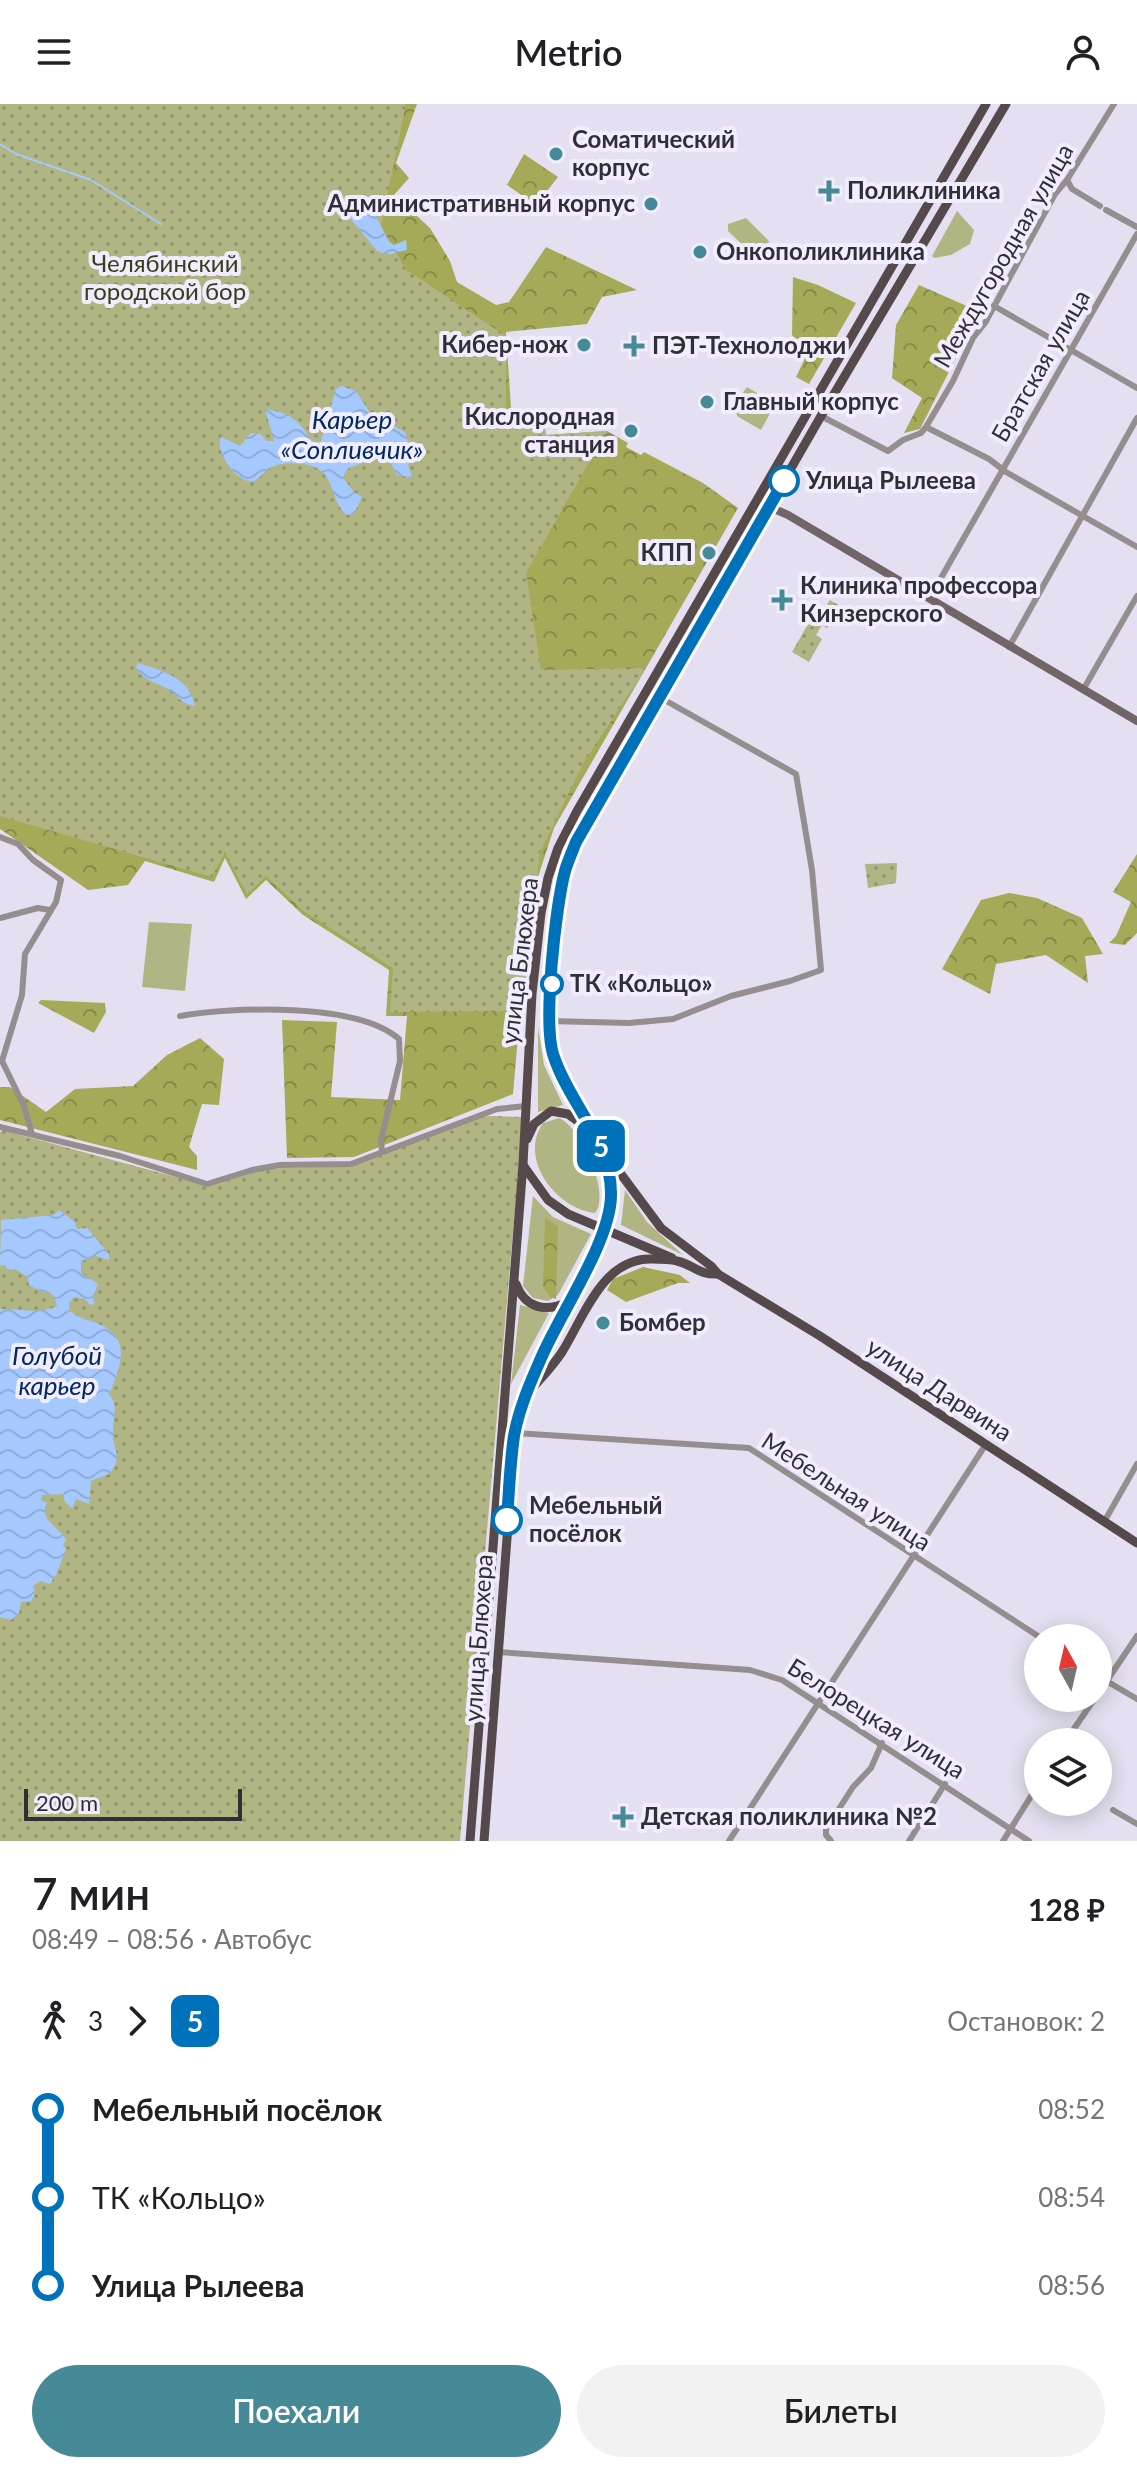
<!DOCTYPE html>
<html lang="ru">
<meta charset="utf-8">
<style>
:root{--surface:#fff;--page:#f2f2f2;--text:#202124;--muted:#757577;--accent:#468a98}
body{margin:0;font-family:Lato,sans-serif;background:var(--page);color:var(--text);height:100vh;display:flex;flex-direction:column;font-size:30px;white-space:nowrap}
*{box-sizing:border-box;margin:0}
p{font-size:26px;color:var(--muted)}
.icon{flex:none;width:44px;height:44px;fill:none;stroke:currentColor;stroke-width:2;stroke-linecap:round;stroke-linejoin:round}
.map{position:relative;height:1737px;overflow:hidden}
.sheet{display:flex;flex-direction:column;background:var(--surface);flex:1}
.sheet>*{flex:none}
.badge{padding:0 16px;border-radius:12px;font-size:28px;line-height:52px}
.needle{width:52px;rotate:352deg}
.controls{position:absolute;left:1024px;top:1520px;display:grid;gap:16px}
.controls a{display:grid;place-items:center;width:88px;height:88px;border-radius:50%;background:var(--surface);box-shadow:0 4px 20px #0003;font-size:40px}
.scale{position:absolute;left:24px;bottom:20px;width:218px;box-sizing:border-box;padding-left:8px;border:4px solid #302f35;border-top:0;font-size:22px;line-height:28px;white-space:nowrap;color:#302f35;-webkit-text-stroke:6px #f1edfe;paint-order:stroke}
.map>.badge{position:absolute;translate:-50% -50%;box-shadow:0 0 0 4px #fff}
.legs{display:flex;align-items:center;gap:12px;height:88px;padding:0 32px;font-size:26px}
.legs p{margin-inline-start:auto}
.summary{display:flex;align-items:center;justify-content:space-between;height:136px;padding:0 32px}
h1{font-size:44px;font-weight:600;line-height:60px}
.action{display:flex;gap:16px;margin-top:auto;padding:16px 32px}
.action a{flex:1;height:92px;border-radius:48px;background:var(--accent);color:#fff;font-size:32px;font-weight:600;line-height:92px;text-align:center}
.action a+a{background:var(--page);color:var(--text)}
ul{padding:0 32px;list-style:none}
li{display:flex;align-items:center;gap:28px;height:88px;font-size:30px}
li i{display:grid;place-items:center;width:12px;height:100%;margin:0 10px;background:currentColor}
li i::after{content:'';width:20px;height:20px;margin:-10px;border:6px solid;border-radius:50%;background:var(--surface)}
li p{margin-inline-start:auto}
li:first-child i{background:linear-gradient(#0000 50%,currentColor 0)}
li:last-child i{background:linear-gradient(currentColor 50%,#0000 0)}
header{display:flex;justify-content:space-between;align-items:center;height:104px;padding:0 32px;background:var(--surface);font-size:36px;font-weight:600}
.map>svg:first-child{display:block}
.grass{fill:#b1b583}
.forest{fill:url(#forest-crowns)}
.park{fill:url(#park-dots)}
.water{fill:url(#water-waves)}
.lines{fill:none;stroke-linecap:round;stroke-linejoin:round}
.stream{stroke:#a5c9ff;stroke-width:2}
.street{stroke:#968d8f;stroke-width:6}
.secondary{stroke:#716568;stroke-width:8}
.primary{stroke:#56494c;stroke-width:9}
.line-1-casing{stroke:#fff;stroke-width:18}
.line-1{stroke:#0072bc;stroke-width:12}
.poi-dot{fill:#468a98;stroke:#f1edfe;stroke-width:3}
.stop-1-dot{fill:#fff;stroke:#0072bc;stroke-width:4}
.labels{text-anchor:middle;stroke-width:8;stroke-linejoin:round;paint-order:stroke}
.poi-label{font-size:24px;font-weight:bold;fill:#302f35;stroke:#f1edfe;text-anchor:start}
.street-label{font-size:24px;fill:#302f35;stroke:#f1edfe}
.park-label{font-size:24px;fill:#3a3c18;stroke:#f1edfe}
.stop-label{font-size:24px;font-weight:bold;fill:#302f35;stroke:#f1edfe;text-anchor:start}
.water-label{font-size:26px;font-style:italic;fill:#022962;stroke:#f1edfe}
</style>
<header><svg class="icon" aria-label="menu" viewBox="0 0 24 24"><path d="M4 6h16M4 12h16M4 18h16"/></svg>Metrio<svg class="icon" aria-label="person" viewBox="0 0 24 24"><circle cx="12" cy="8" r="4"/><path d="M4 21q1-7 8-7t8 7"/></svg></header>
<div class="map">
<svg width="1137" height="1737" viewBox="0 0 1137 1737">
<defs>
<pattern id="forest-crowns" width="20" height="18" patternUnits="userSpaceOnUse" patternTransform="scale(2)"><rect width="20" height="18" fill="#a5aa58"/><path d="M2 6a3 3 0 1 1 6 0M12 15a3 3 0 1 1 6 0" fill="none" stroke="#878b4a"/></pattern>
<pattern id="park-dots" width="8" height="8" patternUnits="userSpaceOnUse" patternTransform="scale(2)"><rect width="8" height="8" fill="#b1b583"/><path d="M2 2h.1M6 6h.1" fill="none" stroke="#90946c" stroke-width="1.8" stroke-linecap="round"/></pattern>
<pattern id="water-waves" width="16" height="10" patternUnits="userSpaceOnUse" patternTransform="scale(2)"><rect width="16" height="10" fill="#a5c9ff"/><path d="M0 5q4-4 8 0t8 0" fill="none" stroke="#8eaddb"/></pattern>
</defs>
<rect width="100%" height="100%" fill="#e4e0f1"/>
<!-- grass -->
<g class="grass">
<polygon points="957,107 974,126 970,140 951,151 934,154 932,152"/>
<polygon points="746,114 769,137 767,143 748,146 728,127 728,120"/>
<polygon points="747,283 775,300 761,326 737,312 735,300"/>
<polygon points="149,818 192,820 185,887 142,883"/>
<polygon points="538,923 544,961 563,1001 538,1008"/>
<path d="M559 1014C581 1023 611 1090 595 1109 556 1105 518 1055 543 1019Z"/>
<polygon points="625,1086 647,1118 683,1151 621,1121"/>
<polygon points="533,1092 553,1113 591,1130 558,1191 548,1197 533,1194 523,1182"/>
<polygon points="520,1201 549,1209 511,1280"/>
</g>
<!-- forest -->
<g class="forest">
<polygon points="0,0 417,0 396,59 409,74 394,91 430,124 450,157 457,178 496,201 509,198 546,143 637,186 602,193 587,220 506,228 511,304 543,308 546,331 607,327 628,339 626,343 641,351 644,348 703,379 738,404 554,724 536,779 520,909 513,990 354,1053 287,1054 282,916 337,918 331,993 400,996 407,912 386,912 389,866 303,811 266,776 246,795 225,754 214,778 145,757 128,781 88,786 0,725"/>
<polygon points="524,50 558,73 536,101 507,81"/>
<polygon points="793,173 818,181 856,199 809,280 796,273 808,248 792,231"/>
<polygon points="919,181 985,210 972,222 920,325 904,329 922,294 892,274 896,221"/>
<polygon points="1137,750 1137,829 1125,841 1109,839 1116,832 1131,798 1113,788"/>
<polygon points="1009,789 1037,794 1082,814 1103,850 1085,852 1088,879 1046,851 996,860 990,890 942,865 981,796"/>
<polygon points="41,896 105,899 106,908 94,929 38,899"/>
<polygon points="200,934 224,955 219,1001 202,1000 189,1043 197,1052 197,1066 0,1016 0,983 10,983 46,1008 75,985 133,982 167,951"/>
<polygon points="545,1114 558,1122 556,1195 550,1193 543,1183"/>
<polygon points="643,1163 680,1171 690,1179 678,1179 626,1198 607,1186 613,1175"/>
</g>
<!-- park -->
<g class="park">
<polygon points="0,0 406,0 381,121 405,165 506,232 506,308 542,311 546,331 607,327 526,469 541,566 646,564 584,658 540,748 522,907 390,908 393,864 305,808 266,772 247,790 225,748 212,773 0,712"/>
<polygon points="830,496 840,502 827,524 822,521 816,531 822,535 809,558 792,548 815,508 824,505"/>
<polygon points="897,759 896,779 868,784 865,760"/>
<polygon points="489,1012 523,1013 460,1737 0,1737 0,1029 2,1026 209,1082 252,1068 281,1064 351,1062 462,1017"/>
</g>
<!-- water -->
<g class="water">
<polygon points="367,95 389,138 394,141 406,136 407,146 390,150 378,148 350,114 345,112 348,105 365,100"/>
<path d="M341 282 356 287 370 309 405 328 412 353 408 361 413 374 397 371 386 350C371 350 374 355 362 359 352 364 347 361 343 374L354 388 362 393 354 410 347 411C330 398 336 370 312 362 299 358 279 358 268 365 263 369 259 375 254 377 238 381 214 347 221 333L240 342 251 329H259L267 337H274L265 305C281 308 291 310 302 323 307 329 309 334 315 339L321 337 336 285Z"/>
<path d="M138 559C163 567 189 573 195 602 181 600 178 592 168 585 156 578 143 577 136 563Z"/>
<path d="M59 1106 75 1118 77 1125 87 1124 109 1150V1156L96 1152 81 1157V1169L98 1180 93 1192 94 1200 90 1201 85 1195 74 1193 69 1199 70 1207C78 1214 89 1216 99 1220 134 1236 119 1264 109 1291 119 1301 113 1315 113 1328 112 1343 122 1350 113 1365 107 1374 99 1372 91 1377L89 1400 76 1395 72 1404 65 1398 63 1390 42 1391 41 1396 47 1399C39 1416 57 1422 66 1435L63 1441 66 1445 57 1469 50 1480 40 1477 33 1482 35 1490 31 1497 21 1498 19 1509 11 1516 0 1513V1205C21 1204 38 1211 57 1202L54 1192 48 1187 44 1189 29 1181 28 1173 15 1165 9 1167 5 1161 0 1162 1 1116 54 1111Z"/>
</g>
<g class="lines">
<!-- stream -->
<polyline class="stream" points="0,40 16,50 91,76 161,120"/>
<!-- street -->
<g class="street">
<polyline points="1067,76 1072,85 1100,102"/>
<polyline points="1106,106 1137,123"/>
<polyline points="994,202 1137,284"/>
<polyline points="821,312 888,347 903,336 921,329 926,323 953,277 973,234 985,219 1055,90 1067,76 1114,0"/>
<polyline points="926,323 989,355 1006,368 1137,443"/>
<polyline points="929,495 1137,130"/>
<polyline points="1009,543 1137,314"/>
<polyline points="1083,586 1137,492"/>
<polyline points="0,733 18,740 33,756 61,776 56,798 25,850 22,891 2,957 24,1002 32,1030"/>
<polyline points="0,814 38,804 50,806"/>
<path d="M180 912C233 903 357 898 399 935L400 957 381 1036 382 1047"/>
<polyline points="549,917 629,919 673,915 731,892 790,877 821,866 812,766 796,670 661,594"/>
<polyline points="0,1023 120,1052 207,1080 252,1066 280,1061 351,1060 497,1005 526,1002"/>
<polyline points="515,1329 749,1344 1041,1534"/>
<polyline points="1104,1418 1137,1360"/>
<polyline points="498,1548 750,1566 782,1576 1029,1737"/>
<polyline points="1098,1572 1137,1595"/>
<polyline points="1098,1590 1137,1532"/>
<polyline points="1065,1638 1095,1594"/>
<polyline points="1113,1706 1137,1720"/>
<polyline points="729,1737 986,1340"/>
<polyline points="831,1737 826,1731 826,1725 853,1683 871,1664 882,1639"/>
<polyline points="909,1737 945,1680"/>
<polyline points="1003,1737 1038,1681"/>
</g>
<!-- secondary -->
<polyline class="secondary" points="770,403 788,411 1137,617"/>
<!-- primary -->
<g class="primary">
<polyline points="527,1035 534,1020 551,1007 568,1010 589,1025"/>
<polyline points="606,1050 661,1124 711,1162 718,1170 820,1232 1137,1439"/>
<polyline points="523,1061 548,1096 568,1110 672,1154"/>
<path d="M516 1180C525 1204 545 1209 568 1198"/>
<path d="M530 1287C541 1274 553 1262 562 1248 584 1213 603 1153 652 1155 660 1155 670 1155 677 1157 694 1161 698 1171 718 1170"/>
<polyline points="470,1737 523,1060 532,890 541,809 548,774 558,744 577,707 986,0"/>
<path d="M484 1737 515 1329C525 1286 544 1245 565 1205 583 1171 609 1133 611 1094 613 1041 572 1002 555 955 543 923 555 796 567 762 574 740 585 722 597 702L821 312 1006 0"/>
</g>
</g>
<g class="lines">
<defs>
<path id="line-1" d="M507 1416C509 1388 510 1359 514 1332 519 1304 531 1277 542 1252 561 1208 611 1136 611 1091 612 1038 570 1001 554 953 542 921 556 801 565 767 568 757 572 748 576 738L784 377"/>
</defs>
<!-- line-1 casing -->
<use href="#line-1" class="line-1-casing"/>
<!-- line-1 -->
<use href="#line-1" class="line-1"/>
</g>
<!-- markers -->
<g class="poi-dot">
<circle cx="556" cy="50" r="8"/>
<path d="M825 75h8v8h8v8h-8v8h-8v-8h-8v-8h8z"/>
<circle cx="651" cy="100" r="8"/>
<circle cx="700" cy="148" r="8"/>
<circle cx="584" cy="241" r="8"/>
<path d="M630 230h8v8h8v8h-8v8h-8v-8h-8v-8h8z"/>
<circle cx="707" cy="298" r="8"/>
<circle cx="631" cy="327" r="8"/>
<circle cx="709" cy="449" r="8"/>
<path d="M778 484h8v8h8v8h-8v8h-8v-8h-8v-8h8z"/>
<circle cx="603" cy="1219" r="8"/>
<path d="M619 1701h8v8h8v8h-8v8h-8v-8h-8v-8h8z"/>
</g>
<g class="stop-1-dot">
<circle cx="784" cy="377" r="14"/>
<circle cx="552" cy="880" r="10"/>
<circle cx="507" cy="1416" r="14"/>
</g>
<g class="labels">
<!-- poi labels -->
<g class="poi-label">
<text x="572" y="44">Соматический<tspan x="572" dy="28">корпус</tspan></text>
<text x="847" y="95">Поликлиника</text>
<text x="635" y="108" text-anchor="end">Административный корпус</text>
<text x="716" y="156">Онкополиклиника</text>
<text x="568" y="249" text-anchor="end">Кибер-нож</text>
<text x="652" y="250">ПЭТ-Технолоджи</text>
<text x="723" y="306">Главный корпус</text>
<text x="615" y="321" text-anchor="end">Кислородная<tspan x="615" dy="28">станция</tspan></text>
<text x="693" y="457" text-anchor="end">КПП</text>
<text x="800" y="490">Клиника профессора<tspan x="800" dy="28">Кинзерского</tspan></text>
<text x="619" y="1227">Бомбер</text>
<text x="641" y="1721">Детская поликлиника №2</text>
</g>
<!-- street labels -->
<g class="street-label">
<text transform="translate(1004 152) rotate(-60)" y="8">Междугородная улица</text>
<text transform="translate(1041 262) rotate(-60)" y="8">Братская улица</text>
<text transform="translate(520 857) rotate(-83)" y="8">улица Блюхера</text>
<text transform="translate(939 1286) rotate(33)" y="8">улица Дарвина</text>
<text transform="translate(846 1388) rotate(33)" y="8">Мебельная улица</text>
<text transform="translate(479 1534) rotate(-86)" y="8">улица Блюхера</text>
<text transform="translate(876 1615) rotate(32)" y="8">Белорецкая улица</text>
</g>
<!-- park labels -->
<g class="park-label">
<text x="165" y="168">Челябинский<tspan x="165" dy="28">городской бор</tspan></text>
</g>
<!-- stop labels -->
<g class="stop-label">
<text x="806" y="385">Улица Рылеева</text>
<text x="570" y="888">ТК «Кольцо»</text>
<text x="529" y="1410">Мебельный<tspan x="529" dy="28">посёлок</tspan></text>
</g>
<!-- water labels -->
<g class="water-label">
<text x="352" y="325">Карьер<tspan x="352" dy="30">«Сопливчик»</tspan></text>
<text x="57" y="1261">Голубой<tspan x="57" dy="30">карьер</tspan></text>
</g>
</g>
</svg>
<div class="controls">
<a><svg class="needle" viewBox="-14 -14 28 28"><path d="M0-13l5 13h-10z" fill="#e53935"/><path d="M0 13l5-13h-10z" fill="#757577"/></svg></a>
<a><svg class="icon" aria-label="layers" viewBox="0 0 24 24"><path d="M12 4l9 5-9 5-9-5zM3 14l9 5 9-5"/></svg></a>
</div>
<div class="scale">200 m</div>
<b class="badge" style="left:601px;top:1042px;background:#0072bc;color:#fff">5</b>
</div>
<section class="sheet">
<div class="summary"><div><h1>7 мин</h1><p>08:49 – 08:56 · Автобус</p></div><b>128 ₽</b></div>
<div class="legs"><svg class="icon" aria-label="walk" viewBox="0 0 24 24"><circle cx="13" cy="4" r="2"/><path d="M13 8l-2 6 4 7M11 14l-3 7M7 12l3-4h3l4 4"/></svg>3<svg class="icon" aria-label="forward" viewBox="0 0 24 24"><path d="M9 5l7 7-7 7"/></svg><b class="badge" style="background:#0072bc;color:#fff">5</b><p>Остановок: 2</p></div>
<ul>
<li><i style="color:#0072bc"></i><b>Мебельный посёлок</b><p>08:52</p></li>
<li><i style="color:#0072bc"></i><span>ТК «Кольцо»</span><p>08:54</p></li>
<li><i style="color:#0072bc"></i><b>Улица Рылеева</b><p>08:56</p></li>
</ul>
<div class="action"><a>Поехали</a><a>Билеты</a></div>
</section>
